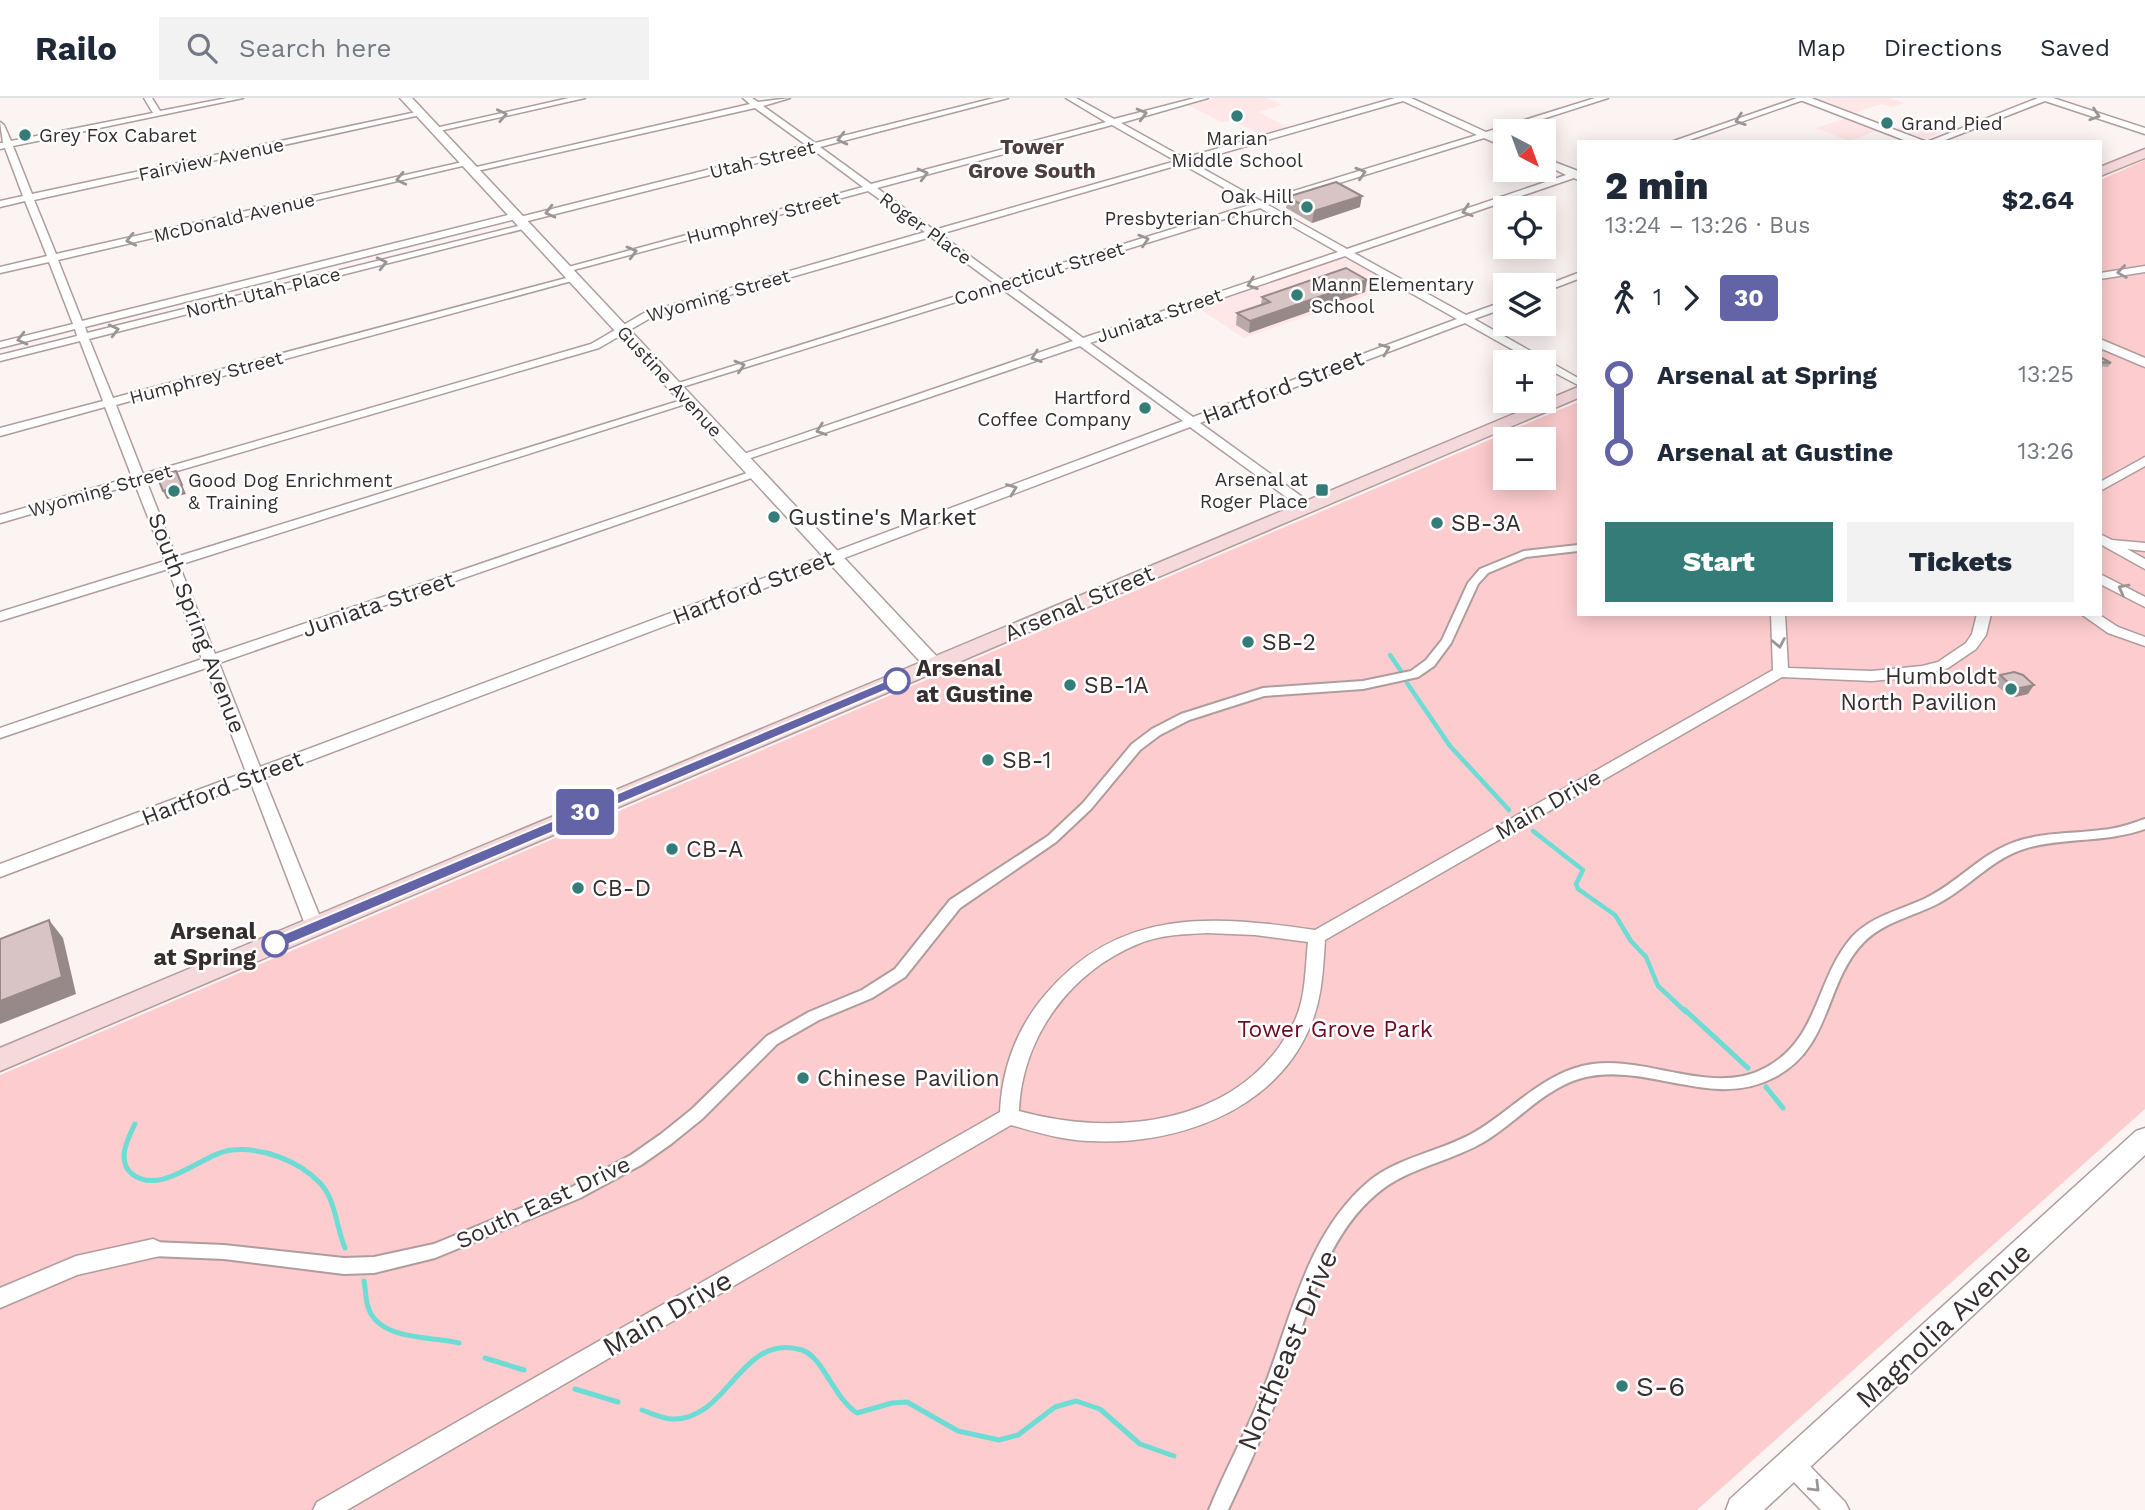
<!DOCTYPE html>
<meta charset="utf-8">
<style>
:root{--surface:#fff;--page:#f2f2f3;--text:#1f2937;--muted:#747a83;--line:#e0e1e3;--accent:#347c78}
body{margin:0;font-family:"Work Sans",sans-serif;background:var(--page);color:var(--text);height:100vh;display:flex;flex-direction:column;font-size:26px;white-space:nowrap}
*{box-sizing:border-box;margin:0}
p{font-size:23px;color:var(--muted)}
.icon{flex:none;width:38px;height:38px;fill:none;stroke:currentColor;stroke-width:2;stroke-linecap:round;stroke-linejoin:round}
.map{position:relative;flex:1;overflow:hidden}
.side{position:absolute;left:1577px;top:42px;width:525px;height:476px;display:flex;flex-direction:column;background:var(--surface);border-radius:0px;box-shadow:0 4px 18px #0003}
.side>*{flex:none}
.badge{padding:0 14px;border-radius:5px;font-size:24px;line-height:46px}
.needle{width:46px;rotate:139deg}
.controls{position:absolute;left:1493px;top:21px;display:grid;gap:14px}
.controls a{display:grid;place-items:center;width:63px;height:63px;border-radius:0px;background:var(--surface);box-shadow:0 4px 18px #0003;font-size:35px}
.map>.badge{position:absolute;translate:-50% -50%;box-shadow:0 0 0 4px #fff}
.legs{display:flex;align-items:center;gap:10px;height:77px;padding:0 28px;font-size:23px}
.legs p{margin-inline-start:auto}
.overview{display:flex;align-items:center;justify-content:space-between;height:119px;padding:0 28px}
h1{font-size:38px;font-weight:800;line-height:52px}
.button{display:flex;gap:14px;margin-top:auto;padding:14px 28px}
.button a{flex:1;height:80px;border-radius:0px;background:var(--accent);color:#fff;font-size:28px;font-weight:800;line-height:80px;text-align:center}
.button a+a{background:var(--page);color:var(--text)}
ul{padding:0 28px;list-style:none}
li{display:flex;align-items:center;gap:24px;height:77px;font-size:26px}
li i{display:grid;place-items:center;width:10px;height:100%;margin:0 9px;background:currentColor}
li i::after{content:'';width:18px;height:18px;margin:-9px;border:5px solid;border-radius:50%;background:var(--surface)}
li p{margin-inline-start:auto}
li:first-child i{background:linear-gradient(#0000 50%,currentColor 0)}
li:last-child i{background:linear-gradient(currentColor 50%,#0000 0)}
header{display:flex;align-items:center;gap:42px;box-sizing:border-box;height:98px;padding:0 35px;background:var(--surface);border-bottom:2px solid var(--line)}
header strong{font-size:33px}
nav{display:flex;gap:38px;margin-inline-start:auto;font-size:24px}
.search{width:490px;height:63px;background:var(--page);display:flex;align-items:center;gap:18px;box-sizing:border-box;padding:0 24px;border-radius:0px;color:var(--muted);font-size:26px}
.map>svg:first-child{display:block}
.built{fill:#ffe6e7}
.green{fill:#fdccce;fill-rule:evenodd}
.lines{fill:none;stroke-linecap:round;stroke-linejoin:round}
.stream-far1{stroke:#6ddcd5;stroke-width:4.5}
.stream{stroke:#6ddcd5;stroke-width:5}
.pedestrian-casing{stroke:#af9c9c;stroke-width:4}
.minor-casing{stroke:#af9c9c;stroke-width:3}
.tertiary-casing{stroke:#af9c9c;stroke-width:3}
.secondary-casing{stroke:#af9c9c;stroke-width:3}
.pedestrian{fill:#fff;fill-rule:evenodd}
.minor{fill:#fff;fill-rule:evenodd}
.tertiary{fill:#fff;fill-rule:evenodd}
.secondary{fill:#f6d9db;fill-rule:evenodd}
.wall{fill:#baa9a9}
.shaded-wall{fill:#978989}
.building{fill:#d8c4c4;stroke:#978989;stroke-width:2}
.oneway{stroke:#9a9696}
.line-1{fill:#6364a8;stroke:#fff;stroke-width:2}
.poi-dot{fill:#347c78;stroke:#fff;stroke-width:2.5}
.stop-1-dot{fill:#fff;stroke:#6364a8;stroke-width:3.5}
.labels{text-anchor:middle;stroke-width:5;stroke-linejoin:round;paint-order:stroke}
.far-poi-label{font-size:19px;fill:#362e2e;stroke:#fff;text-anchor:start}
.far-street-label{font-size:19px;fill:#362e2e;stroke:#fff}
.far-neighbourhood-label{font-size:21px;font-weight:bold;fill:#4f3e3f;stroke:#fff}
.street-label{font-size:23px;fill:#362e2e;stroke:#fff}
.poi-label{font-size:23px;fill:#362e2e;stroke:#fff;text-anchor:start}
.stop-label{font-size:23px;font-weight:bold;fill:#362e2e;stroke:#fff;text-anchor:start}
.park-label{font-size:23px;fill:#6f0821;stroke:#fff}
.near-street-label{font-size:28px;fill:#362e2e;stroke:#fff}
.near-poi-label{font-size:28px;fill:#362e2e;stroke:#fff;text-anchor:start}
</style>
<header>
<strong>Railo</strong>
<div class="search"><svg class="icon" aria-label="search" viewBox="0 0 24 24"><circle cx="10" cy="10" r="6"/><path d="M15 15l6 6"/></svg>Search here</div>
<nav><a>Map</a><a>Directions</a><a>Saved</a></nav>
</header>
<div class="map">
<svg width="2145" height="1412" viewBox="0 0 2145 1412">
<rect width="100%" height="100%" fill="#fcf3f3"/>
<!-- built -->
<g class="built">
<polygon points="1214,0 1267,0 1282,7 1259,14 1289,30 1262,37 1231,22 1221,24 1188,7"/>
<polygon points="1813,0 1890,0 1904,5 1893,9 1882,6 1853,15"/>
<polygon points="1846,20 1879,32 1850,43 1816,30"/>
<polygon points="1924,20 1953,31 1925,40 1895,31"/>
<polygon points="1341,160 1355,163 1397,187 1244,240 1195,208"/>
</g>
<!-- green -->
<path class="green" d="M2145 62V1011L1697 1412H0V977L1578 304V516H2100V82ZM1505 341H1544V380H1505Z"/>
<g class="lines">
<!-- stream-far1 -->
<g class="stream-far1">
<polyline points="1390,557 1401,573"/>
<polyline points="1407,585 1450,648 1509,712"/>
<polyline points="1533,733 1583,772 1576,786 1578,791 1615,817 1631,843 1646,859 1658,888 1686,914"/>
</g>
<!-- stream -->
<g class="stream">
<polyline points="1685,912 1748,970"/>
<polyline points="1766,989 1783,1010"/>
<path d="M135 1026C128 1040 116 1063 132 1076 162 1099 202 1055 232 1052 263 1049 299 1063 320 1085 336 1102 336 1129 345 1150"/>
<path d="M364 1183C366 1193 365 1206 371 1216 387 1243 433 1238 459 1245"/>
<polyline points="485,1260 524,1272"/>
<polyline points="575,1291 618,1304"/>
<path d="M642 1312C651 1315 663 1321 673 1321 729 1322 741 1233 802 1252 823 1259 833 1299 857 1315L892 1305 907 1304 958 1333 999 1342 1018 1337 1055 1309 1076 1303 1100 1311 1140 1346 1174 1358"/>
</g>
<defs>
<g id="pedestrian">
<polygon points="1578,447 1578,453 1526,459 1488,475 1478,486 1451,545 1434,568 1418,579 1363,591 1264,598 1189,622 1160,637 1140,652 1091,711 1056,744 960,810 905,879 872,900 819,922 777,946 702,1021 671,1046 641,1067 580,1100 435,1160 374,1175 344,1176 224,1161 153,1158 147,1156 145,1151 147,1146 153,1144 224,1147 344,1160 374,1159 434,1146 570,1090 631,1057 661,1036 692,1011 767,938 809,914 862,892 895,871 950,802 1048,738 1083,705 1132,646 1152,631 1181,616 1263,590 1363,583 1411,573 1426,562 1442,542 1468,485 1480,471 1524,453"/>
<path d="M2145 721V731C2106 745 2066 739 2027 750 1994 759 1970 788 1941 804 1916 818 1884 823 1863 845 1824 886 1832 949 1775 979 1712 1013 1647 963 1582 980 1545 990 1518 1023 1487 1042 1455 1062 1415 1068 1384 1090 1323 1135 1308 1218 1283 1284 1267 1328 1248 1370 1228 1412H1209C1225 1372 1246 1335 1262 1295 1291 1222 1306 1137 1368 1084 1398 1059 1439 1054 1473 1035 1510 1014 1539 979 1582 968 1641 953 1710 1000 1765 970 1820 941 1815 881 1852 839 1871 818 1901 812 1926 800 1957 785 1980 757 2012 745 2041 734 2072 736 2101 732 2117 731 2130 726 2145 721Z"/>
</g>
<g id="minor">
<path d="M144 0H152L160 13 227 0H243L13 48 32 96 421 13 425 16 34 102 56 156 467 63 471 66 58 162 82 223 516 115 520 119 806 47 755 10 473 74 468 71 750 6 743 0H752L758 4 790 0 763 8 815 45 994 0H1008L820 49 871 86 1106 24 1066 0H1076L1114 21 1195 0H1208L1121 25 1184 60 1395 0H1411L1486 34 1595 0H1608L1493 37 1505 43V49L1484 40 1268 107 1347 151 1566 77 1544 66V60L1578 73V82L1574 80 1354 155 1466 217 1505 203V210L1474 221 1578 280V287L1544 269V264H1535L1465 225 1200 325 1312 406V412H1304L1190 329 264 680 324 829 321 834H309L306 829 251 685 0 779V766L246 674 206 570 0 640V630L202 561 168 471 0 523V514L165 463 135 386 0 425V417L132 379 105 309 0 338V330L103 303 80 243 0 263V257L77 238 75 231 0 250V244L73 226 49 164 0 175V169L47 158 25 103 0 109V103L23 98 5 50 0 51V45H3L0 24 4 27 11 43 153 15ZM1403 3 1477 37 1261 103 1191 64ZM1112 27 1176 63 934 132 877 90ZM812 51 863 89 561 171 570 173 868 93 925 134 644 215 591 246 143 376 116 307 579 181 570 179 113 300 89 241 531 129 526 126 87 235 85 229 516 121 520 125ZM1182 66 1253 106 1004 183 940 136ZM1260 110 1338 154 1083 240 1011 187ZM931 139 995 186 669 288 679 290 1001 190 1073 243 735 359 741 363 745 362 1080 248 1183 323 260 669 219 565 763 376 761 373H753L215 556 179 467 695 303 685 301 176 459 146 382 599 250 652 219ZM1345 158 1457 221 1193 319 1090 245Z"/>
<polygon points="569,0 585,0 435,34 431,31"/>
<polygon points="1797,0 1809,0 1684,44 1671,44"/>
<polygon points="2038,0 2053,0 2145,30 2145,36 2045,3 1940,44 1927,44"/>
<polygon points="2145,168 2145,174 2100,181 2100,175"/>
<polygon points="1578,175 1578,181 1544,194 1544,188"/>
<polygon points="2145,359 2145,368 2100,393 2100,384"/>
<polygon points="2100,436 2112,442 2145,445 2145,453 2127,451 2145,461 2145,471 2100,446"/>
<polygon points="2100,476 2145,499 2145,509 2100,486"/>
<path d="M1771 516H1785L1788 570 1872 573 1922 568 1938 564 1966 545 1972 536 1977 516H1991L1986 537 1976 551 1948 570 1922 578 1872 583 1782 579 1325 842C1323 873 1322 903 1309 931 1273 1014 1174 1048 1089 1043 1062 1042 1036 1034 1011 1027L347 1412H313L317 1404 1000 1014C1002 970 1017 930 1045 897 1119 809 1212 817 1315 832L1773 572ZM1207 835 1255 837 1308 844C1305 872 1306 904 1292 928 1240 1027 1116 1040 1019 1013 1022 939 1070 874 1138 846 1159 837 1184 836 1207 835Z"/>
<polygon points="2081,516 2098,516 2118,529 2145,539 2145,548 2108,535"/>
<polygon points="153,1141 160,1144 163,1151 160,1158 77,1177 0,1210 0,1190 76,1158"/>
<polygon points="1792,1355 1800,1358 1845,1404 1849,1412 1821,1412 1784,1374 1781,1366 1784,1358"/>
</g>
<g id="tertiary">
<polygon points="400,0 412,0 941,563 944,567 941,571 927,571"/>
<polygon points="1795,0 1811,0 1927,44 1909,44"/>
<polygon points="2100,241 2145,260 2145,269 2100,250"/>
<polygon points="2145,1030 2145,1057 1764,1412 1726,1412 1730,1401 2136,1033"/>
</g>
<g id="secondary">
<polygon points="2145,51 2145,60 2100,78 2100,69"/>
<polygon points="1578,289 1578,300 0,973 0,950"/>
</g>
</defs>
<!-- pedestrian casing -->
<use href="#pedestrian" class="pedestrian-casing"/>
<!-- minor casing -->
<use href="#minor" class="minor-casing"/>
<!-- tertiary casing -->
<use href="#tertiary" class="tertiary-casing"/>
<!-- secondary casing -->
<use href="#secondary" class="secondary-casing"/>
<!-- pedestrian -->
<use href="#pedestrian" class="pedestrian"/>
<!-- minor -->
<use href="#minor" class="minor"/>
<!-- tertiary -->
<use href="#tertiary" class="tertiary"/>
<!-- secondary -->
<use href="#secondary" class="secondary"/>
</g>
<!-- wall -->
<g class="wall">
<polygon points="1287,99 1360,109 1312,125 1286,110"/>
<polygon points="1365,194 1249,235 1236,227 1237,215 1261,207 1262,199"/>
<polygon points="2100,259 2111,265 2108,269 2100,268"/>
<polygon points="2014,574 2028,596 2015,599 2006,596 1995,586 2000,577"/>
</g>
<!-- shaded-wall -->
<g class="shaded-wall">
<polygon points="1362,98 1360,109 1312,125 1314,113"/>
<polygon points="1367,182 1365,194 1249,235 1250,223"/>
<polygon points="176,373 186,396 167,401 163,393"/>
<polygon points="2034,587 2028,596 2015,599 2020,590"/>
<polygon points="49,822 63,840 76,896 0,926 0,903"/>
</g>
<!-- building -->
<g class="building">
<polygon points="1336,84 1362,98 1314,113 1287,99"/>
<polygon points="1346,170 1367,182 1250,223 1237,215 1270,204 1262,199"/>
<polygon points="2100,259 2111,265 2100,264"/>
<polygon points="176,373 182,387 163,393 157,378"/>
<polygon points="2014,574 2023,577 2034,587 2020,590 2011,587 2000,577"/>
<polygon points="49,822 62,879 0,903 0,841"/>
</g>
<!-- one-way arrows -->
<defs><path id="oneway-chevron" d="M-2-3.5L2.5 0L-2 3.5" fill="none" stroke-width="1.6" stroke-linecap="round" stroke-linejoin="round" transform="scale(1.75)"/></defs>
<g class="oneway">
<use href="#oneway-chevron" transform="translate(1142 16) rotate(-15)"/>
<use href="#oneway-chevron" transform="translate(502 17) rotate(-12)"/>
<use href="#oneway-chevron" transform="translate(2095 17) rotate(18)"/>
<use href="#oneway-chevron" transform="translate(1740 22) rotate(161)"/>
<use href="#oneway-chevron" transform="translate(842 41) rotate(166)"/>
<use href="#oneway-chevron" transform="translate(1361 75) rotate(-17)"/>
<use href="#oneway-chevron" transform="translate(923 76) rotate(-15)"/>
<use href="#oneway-chevron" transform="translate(401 81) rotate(167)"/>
<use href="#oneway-chevron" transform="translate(1467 113) rotate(162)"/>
<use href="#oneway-chevron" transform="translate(550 114) rotate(166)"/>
<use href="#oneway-chevron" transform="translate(131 142) rotate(167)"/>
<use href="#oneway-chevron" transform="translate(1144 142) rotate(-17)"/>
<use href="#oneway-chevron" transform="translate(632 154) rotate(-15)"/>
<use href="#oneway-chevron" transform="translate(382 165) rotate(-14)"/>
<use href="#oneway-chevron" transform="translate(2122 174) rotate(172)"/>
<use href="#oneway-chevron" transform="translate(1252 186) rotate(161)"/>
<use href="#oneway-chevron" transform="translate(114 232) rotate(-14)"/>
<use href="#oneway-chevron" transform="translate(22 241) rotate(166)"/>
<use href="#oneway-chevron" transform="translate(1385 251) rotate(-21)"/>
<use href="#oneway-chevron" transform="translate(1036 259) rotate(161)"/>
<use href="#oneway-chevron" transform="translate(740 268) rotate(-17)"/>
<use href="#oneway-chevron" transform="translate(821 332) rotate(161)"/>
<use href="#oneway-chevron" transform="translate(1012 391) rotate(-21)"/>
<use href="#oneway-chevron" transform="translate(2123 491) rotate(-152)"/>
<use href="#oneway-chevron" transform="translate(1779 545) rotate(79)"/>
<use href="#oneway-chevron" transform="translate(1815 1389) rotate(45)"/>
</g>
<!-- line-1 -->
<polygon class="line-1" points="897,578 901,580 901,586 280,850 275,852 267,846 269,842"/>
<!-- markers -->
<g class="poi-dot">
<circle cx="1237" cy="18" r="7"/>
<circle cx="1887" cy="25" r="7"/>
<circle cx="25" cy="37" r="7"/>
<circle cx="1307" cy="109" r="7"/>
<circle cx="1297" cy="197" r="7"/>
<circle cx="1145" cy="310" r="7"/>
<rect x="1315" y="385" width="14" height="14" rx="3.5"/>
<circle cx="174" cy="393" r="7"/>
<circle cx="774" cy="419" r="7"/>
<circle cx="1437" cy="425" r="7"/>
<circle cx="1248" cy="544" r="7"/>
<circle cx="1070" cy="587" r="7"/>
<circle cx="2011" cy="591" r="7"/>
<circle cx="988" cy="662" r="7"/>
<circle cx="672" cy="751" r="7"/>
<circle cx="578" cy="790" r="7"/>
<circle cx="803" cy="980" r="7"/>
<circle cx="1622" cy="1288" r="7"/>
</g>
<g class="stop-1-dot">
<circle cx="897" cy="583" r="12"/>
<circle cx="275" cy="846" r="12"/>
</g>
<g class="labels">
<!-- far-poi labels -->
<g class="far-poi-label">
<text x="1901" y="32">Grand Pied</text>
<text x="39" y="44">Grey Fox Cabaret</text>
<text x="1237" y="47" text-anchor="middle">Marian<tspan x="1237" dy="22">Middle School</tspan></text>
<text x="1293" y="105" text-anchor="end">Oak Hill<tspan x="1293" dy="22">Presbyterian Church</tspan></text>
<text x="1311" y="193">Mann Elementary<tspan x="1311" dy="22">School</tspan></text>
<text x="1131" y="306" text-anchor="end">Hartford<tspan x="1131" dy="22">Coffee Company</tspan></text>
<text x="1308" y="388" text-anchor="end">Arsenal at<tspan x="1308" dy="22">Roger Place</tspan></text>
<text x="188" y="389">Good Dog Enrichment<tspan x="188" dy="22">&amp; Training</tspan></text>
</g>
<!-- far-street labels -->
<g class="far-street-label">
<text transform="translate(211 61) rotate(-12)" y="7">Fairview Avenue</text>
<text transform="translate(762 61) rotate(-14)" y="7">Utah Street</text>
<text transform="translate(234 119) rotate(-13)" y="7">McDonald Avenue</text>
<text transform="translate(763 119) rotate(-15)" y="7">Humphrey Street</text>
<text transform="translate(926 130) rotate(36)" y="7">Roger Place</text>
<text transform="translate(1039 175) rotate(-17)" y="7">Connecticut Street</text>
<text transform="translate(263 194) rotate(-14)" y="7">North Utah Place</text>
<text transform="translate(718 197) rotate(-16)" y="7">Wyoming Street</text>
<text transform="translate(1159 217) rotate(-19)" y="7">Juniata Street</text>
<text transform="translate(206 279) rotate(-15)" y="7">Humphrey Street</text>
<text transform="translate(670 283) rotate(47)" y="7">Gustine Avenue</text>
<text transform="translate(100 392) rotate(-16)" y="7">Wyoming Street</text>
</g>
<!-- far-neighbourhood labels -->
<g class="far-neighbourhood-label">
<text x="1032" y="56">Tower<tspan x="1032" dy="24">Grove South</tspan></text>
</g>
<!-- street labels -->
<g class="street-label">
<text transform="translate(1283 289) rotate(-21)" y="8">Hartford Street</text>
<text transform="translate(753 489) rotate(-21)" y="8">Hartford Street</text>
<text transform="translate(1079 505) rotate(-23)" y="8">Arsenal Street</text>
<text transform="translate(378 506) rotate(-19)" y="8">Juniata Street</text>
<text transform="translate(197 525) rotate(69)" y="8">South Spring Avenue</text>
<text transform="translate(222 690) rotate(-21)" y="8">Hartford Street</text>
<text transform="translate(1548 706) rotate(-30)" y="8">Main Drive</text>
<text transform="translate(543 1104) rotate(-25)" y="8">South East Drive</text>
</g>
<!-- poi labels -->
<g class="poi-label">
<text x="788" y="427">Gustine's Market</text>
<text x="1451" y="433">SB-3A</text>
<text x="1262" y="552">SB-2</text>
<text x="1997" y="586" text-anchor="end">Humboldt<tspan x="1997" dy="26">North Pavilion</tspan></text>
<text x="1084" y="595">SB-1A</text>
<text x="1002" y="670">SB-1</text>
<text x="686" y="759">CB-A</text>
<text x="592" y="798">CB-D</text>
<text x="817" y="988">Chinese Pavilion</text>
</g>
<!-- stop labels -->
<g class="stop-label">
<text x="916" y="578">Arsenal<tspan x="916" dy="26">at Gustine</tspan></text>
<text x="256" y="841" text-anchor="end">Arsenal<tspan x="256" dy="26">at Spring</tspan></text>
</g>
<!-- park labels -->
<g class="park-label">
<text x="1335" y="939">Tower Grove Park</text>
</g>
<!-- near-street labels -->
<g class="near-street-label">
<text transform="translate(667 1215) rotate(-30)" y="10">Main Drive</text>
<text transform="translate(1943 1227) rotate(-43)" y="10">Magnolia Avenue</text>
<text transform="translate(1287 1252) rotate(-67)" y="10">Northeast Drive</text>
</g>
<!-- near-poi labels -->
<g class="near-poi-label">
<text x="1636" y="1298">S-6</text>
</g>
</g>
</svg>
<div class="controls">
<a><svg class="needle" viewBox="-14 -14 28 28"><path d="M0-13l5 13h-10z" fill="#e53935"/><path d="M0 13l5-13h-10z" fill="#747a83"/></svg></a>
<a><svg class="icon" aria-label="locate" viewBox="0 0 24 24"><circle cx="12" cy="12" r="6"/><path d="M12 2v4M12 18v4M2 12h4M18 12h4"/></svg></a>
<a><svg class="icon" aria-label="layers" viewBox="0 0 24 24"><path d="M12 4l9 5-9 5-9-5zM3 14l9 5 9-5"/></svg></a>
<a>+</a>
<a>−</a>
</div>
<b class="badge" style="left:585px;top:714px;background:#6364a8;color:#fff">30</b>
<section class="side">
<div class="overview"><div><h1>2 min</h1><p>13:24 – 13:26 · Bus</p></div><b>$2.64</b></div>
<div class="legs"><svg class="icon" aria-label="walk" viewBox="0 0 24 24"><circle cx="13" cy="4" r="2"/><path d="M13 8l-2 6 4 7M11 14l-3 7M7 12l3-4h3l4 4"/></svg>1<svg class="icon" aria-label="forward" viewBox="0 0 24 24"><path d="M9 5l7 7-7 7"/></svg><b class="badge" style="background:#6364a8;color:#fff">30</b></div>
<ul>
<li><i style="color:#6364a8"></i><b>Arsenal at Spring</b><p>13:25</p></li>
<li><i style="color:#6364a8"></i><b>Arsenal at Gustine</b><p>13:26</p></li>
</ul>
<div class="button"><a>Start</a><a>Tickets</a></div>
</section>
</div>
